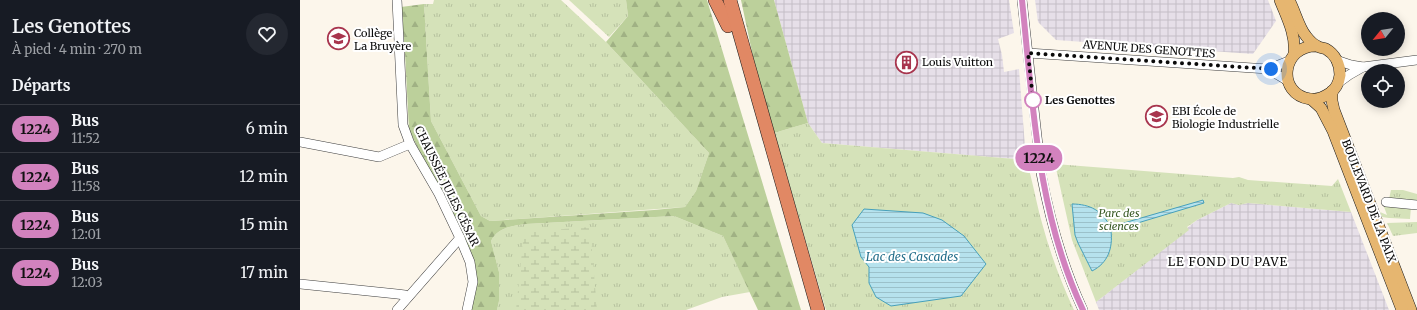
<!DOCTYPE html>
<html lang="fr">
<meta charset="utf-8">
<style>
:root{--surface:#171b24;--page:#242831;--text:#f1f3f6;--muted:#9ea1a6;--line:#363941}
body{margin:0;font-family:Merriweather,serif;background:var(--page);color:var(--text);height:100vh;display:flex;flex-direction:column;font-size:15px;white-space:nowrap}
*{box-sizing:border-box;margin:0}
p{font-size:13px;color:var(--muted)}
.icon{flex:none;width:22px;height:22px;fill:none;stroke:currentColor;stroke-width:2;stroke-linecap:round;stroke-linejoin:round}
.map{position:relative;flex:1;overflow:hidden}
.panel{display:flex;flex-direction:column;background:var(--surface);width:300px}
.panel>*{flex:none}
.badge{padding:0 8px;border-radius:13px;font-size:14px;line-height:26px}
.needle{width:26px;rotate:240deg}
.fabs{position:absolute;left:1061px;top:12px;display:grid;gap:8px}
.fabs a{display:grid;place-items:center;width:44px;height:44px;border-radius:50%;background:var(--surface);box-shadow:0 2px 10px #0003;font-size:20px}
.you{position:absolute;width:20px;height:20px;margin:-10px;border:3px solid #fff;border-radius:50%;background:#1a73e8;box-shadow:0 0 0 6px #1a73e833}
.map>.badge{position:absolute;translate:-50% -50%;box-shadow:0 0 0 2px #fff}
h2{padding:0 12px;font-size:15px;line-height:36px}
.round{display:grid;place-items:center;flex:none;width:42px;height:42px;border-radius:21px;background:var(--page)}
.head{display:flex;align-items:center;justify-content:space-between;height:68px;padding:0 12px}
h1{font-size:19px;font-weight:600;line-height:30px}
ul{padding:0;list-style:none}
li{display:flex;align-items:center;gap:12px;height:48px;padding:0 12px;border-top:1px solid var(--line)}
li div{flex:1}
li b{display:block;font-size:15px}
li em{font-style:normal}
li .badge{min-width:44px;font-weight:700;text-align:center}
main{display:flex;flex:1;min-height:0}
.map>svg:first-child{display:block}
.industrial{fill:url(#industrial-grid)}
.grass{fill:url(#grass-tufts)}
.forest{fill:url(#forest-firs)}
.wetland{fill:url(#wetland-marsh)}
.water{fill:url(#water-rules);stroke:#46a0bb}
.lines{fill:none;stroke-linecap:round;stroke-linejoin:round}
.minor-casing{stroke:#3d3d3d;stroke-width:10}
.major-casing{stroke:#1b1b1b;stroke-width:12}
.highway-casing{stroke:#1b1b1b;stroke-width:14}
.minor{stroke:#fff;stroke-width:9}
.major{stroke:#e6b670;stroke-width:11}
.highway{stroke:#e18864;stroke-width:13}
.line-casing{stroke:#fff;stroke-width:9}
.line{stroke:#d282be;stroke-width:6}
.walk{stroke:#0a0a0a;stroke-width:4;stroke-dasharray:0 7.2}
.stop-dot{fill:#fff;stroke:#d282be;stroke-width:2}
.labels{text-anchor:middle;stroke-width:4;stroke-linejoin:round;paint-order:stroke}
.poi-label{font-size:11px;fill:#0a0a0a;stroke:#fff;text-anchor:start}
.street-label{font-size:11px;fill:#0a0a0a;stroke:#fff}
.stop-label{font-size:11px;font-weight:bold;fill:#0a0a0a;stroke:#fff;text-anchor:start}
.park-label{font-size:11px;font-style:italic;fill:#385924;stroke:#fff}
.water-label{font-size:12px;font-style:italic;fill:#256f8b;stroke:#fff}
.neighbourhood-label{font-size:12px;letter-spacing:1px;fill:#0a0a0a;stroke:#fff}
</style>
<main>
<section class="panel">
<div class="head"><div><h1>Les Genottes</h1><p>À pied · 4 min · 270 m</p></div><a class="round"><svg class="icon" aria-label="heart" viewBox="0 0 24 24"><path d="M12 20l-8-8c-3-5 5-10 8-4 3-6 11-1 8 4z"/></svg></a></div>
<h2>Départs</h2>
<ul>
<li><span class="badge" style="background:#d282be;color:#111">1224</span><div><b>Bus</b><p>11:52</p></div><em>6 min</em></li>
<li><span class="badge" style="background:#d282be;color:#111">1224</span><div><b>Bus</b><p>11:58</p></div><em>12 min</em></li>
<li><span class="badge" style="background:#d282be;color:#111">1224</span><div><b>Bus</b><p>12:01</p></div><em>15 min</em></li>
<li><span class="badge" style="background:#d282be;color:#111">1224</span><div><b>Bus</b><p>12:03</p></div><em>17 min</em></li>
</ul>
</section>
<div class="map">
<svg width="1117" height="310" viewBox="0 0 1117 310">
<defs>
<pattern id="industrial-grid" width="8" height="8" patternUnits="userSpaceOnUse"><rect width="8" height="8" fill="#e6dfe8"/><path d="M0 4h8M4 0v8" fill="none" stroke="#c4bec6"/></pattern>
<pattern id="grass-tufts" width="24" height="20" patternUnits="userSpaceOnUse"><rect width="24" height="20" fill="#d5e2b9"/><path d="M3 7l-1-3M5 7V3M7 7l1-3M15 17l-1-3M17 17v-4M19 17l1-3" fill="none" stroke="#b6c19e"/></pattern>
<pattern id="forest-firs" width="22" height="20" patternUnits="userSpaceOnUse"><rect width="22" height="20" fill="#bcd09b"/><path d="M5 1l3.5 6h-7zM16 11l3.5 6h-7z" fill="#a0b184"/></pattern>
<pattern id="wetland-marsh" width="20" height="14" patternUnits="userSpaceOnUse"><rect width="20" height="14" fill="#d5e2b9"/><path d="M1 5h8M5 5V1M11 12h8M15 12V8" fill="none" stroke="#b6c19e"/></pattern>
<pattern id="water-rules" width="6" height="5" patternUnits="userSpaceOnUse"><rect width="6" height="5" fill="#b6e2ed"/><path d="M0 2.5h6" fill="none" stroke="#9bc1ca"/></pattern>
</defs>
<rect width="100%" height="100%" fill="#fcf6eb"/>
<!-- industrial -->
<g class="industrial">
<polygon points="474,0 709,0 714,33 698,39 702,55 704,72 719,69 726,160 522,143 508,123"/>
<polygon points="735,0 968,0 976,21 953,54 756,40 738,22"/>
<polygon points="931,203 939,205 948,203 1051,212 1089,310 799,310 796,302 888,230 887,228 897,220"/>
</g>
<!-- grass -->
<g class="grass">
<polygon points="134,0 261,0 306,42 409,153 396,191 385,207 190,221 181,216 131,121 124,4 133,4"/>
<polygon points="269,0 326,0 328,16 309,37"/>
<path d="M508 123 522 143 726 160C733 181 736 202 742 223 750 253 761 282 774 310H526L474 133Z"/>
<polygon points="755,164 933,178 939,177 948,180 1032,186 1038,179 1051,212 948,203 939,205 931,203 897,220 887,227 889,230 796,302 772,240"/>
<polygon points="1091,190 1103,190 1117,194 1117,202 1089,199"/>
<polygon points="1083,204 1111,207 1110,219 1089,218 1082,217 1080,212 1087,215"/>
<path d="M374 216 423 236 450 292 422 297 386 310H197L199 301V272L191 241C198 227 212 226 226 224Z"/>
<polygon points="1117,222 1117,233 1093,236 1087,223"/>
</g>
<!-- forest -->
<g class="forest">
<path d="M326 0H407L501 310H458L423 236 374 216 226 224C212 226 198 227 191 241L199 272V301L197 310H171L177 277 172 257 109 130 105 53 101 7 124 4 131 121 181 216 190 221 354 210 385 207 396 191 409 153 306 42 328 16Z"/>
<polygon points="441,0 474,0 508,123 474,133 455,66"/>
</g>
<!-- wetland -->
<polygon class="wetland" points="290,227 297,310 216,310 224,232"/>
<!-- water -->
<g class="water">
<path d="M903 200 904 203 811 231C813 248 808 263 792 271L778 243 775 235 772 204C790 204 803 211 810 227Z"/>
<polygon points="564,209 623,213 642,220 664,236 686,264 661,296 591,306 576,297 569,283 569,267 561,257 552,225"/>
</g>
<g class="lines">
<defs>
<g id="minor">
<polyline points="97,0 103,125 110,144 139,194 160,238 170,262 173,282 167,310"/>
<path d="M722 0 741 173C750 220 763 267 783 310"/>
<polyline points="728,53 968,69 989,61"/>
<polyline points="1036,60 1051,65 1063,67 1117,60"/>
<polyline points="968,69 988,81"/>
<polyline points="1038,83 1049,75 1063,67"/>
<polyline points="0,142 79,157 110,144"/>
<polyline points="1086,202 1117,205"/>
<polyline points="0,284 97,294 105,295 108,297"/>
<polyline points="97,310 160,238"/>
</g>
<g id="major">
<path d="M980 0C987 18 996 34 994 54"/>
<path d="M989 0C995 11 999 28 1006 36 1009 40 1013 44 1017 46 1020 48 1023 48 1026 49 1035 54 1040 64 1040 75 1039 82 1036 89 1030 93 1024 97 1017 100 1010 99 976 94 981 45 1017 46"/>
<polyline points="1032,91 1032,101 1034,110 1111,310"/>
<polyline points="1011,99 1021,108 1033,131 1102,310"/>
</g>
<g id="highway">
<polyline points="415,0 428,26"/>
<polyline points="430,0 518,310"/>
</g>
</defs>
<!-- minor casing -->
<use href="#minor" class="minor-casing"/>
<!-- major casing -->
<use href="#major" class="major-casing"/>
<!-- highway casing -->
<use href="#highway" class="highway-casing"/>
<!-- minor -->
<use href="#minor" class="minor"/>
<!-- major -->
<use href="#major" class="major"/>
<!-- highway -->
<use href="#highway" class="highway"/>
</g>
<g class="lines">
<defs>
<path id="line" d="M722 0C733 105 737 213 783 310"/>
</defs>
<!-- line casing -->
<use href="#line" class="line-casing"/>
<!-- line -->
<use href="#line" class="line"/>
<!-- walk -->
<polyline class="walk" points="733,100 728,53 971,69"/>
</g>
<!-- icons -->
<defs>
<symbol id="school-ring" viewBox="-11 -11 22 22"><circle r="9.5" fill="#fff" stroke="#a8354e" stroke-width="1.5"/><path d="M0-5L7-2L0 1L-7-2ZM-4 1L0 2.5L4 1V4Q0 6-4 4Z" fill="#a8354e"/></symbol>
<symbol id="building-ring" viewBox="-11 -11 22 22"><circle r="9.5" fill="#fff" stroke="#a8354e" stroke-width="1.5"/><path d="M-4-6H4V6H1V3H-1V6H-4ZM-2.5-4.3h1.7v1.8h-1.7ZM.8-4.3h1.7v1.8H.8ZM-2.5-1h1.7V.8h-1.7ZM.8-1h1.7V.8H.8Z" fill="#a8354e"/></symbol>
<symbol id="university-ring" viewBox="-11 -11 22 22"><circle r="9.5" fill="#fff" stroke="#a8354e" stroke-width="1.5"/><path d="M0-5L7-2L0 1L-7-2ZM-4 1L0 2.5L4 1V4Q0 6-4 4Z" fill="#a8354e"/></symbol>
</defs>
<g fill-rule="evenodd">
<use href="#school-ring" x="26" y="26" width="25" height="25"/>
<use href="#building-ring" x="594" y="50" width="25" height="25"/>
<use href="#university-ring" x="844" y="104" width="25" height="25"/>
</g>
<!-- markers -->
<circle class="stop-dot" cx="733" cy="100" r="8"/>
<g class="labels">
<!-- poi labels -->
<g class="poi-label">
<text x="54" y="37">Collège<tspan x="54" dy="13">La Bruyère</tspan></text>
<text x="622" y="66">Louis Vuitton</text>
<text x="872" y="115">EBI École de<tspan x="872" dy="13">Biologie Industrielle</tspan></text>
</g>
<!-- street labels -->
<g class="street-label">
<text transform="translate(849 49) rotate(4)" y="4">AVENUE DES GENOTTES</text>
<text transform="translate(147 186) rotate(64)" y="4">CHAUSSÉE JULES CÉSAR</text>
<text transform="translate(1069 201) rotate(69)" y="4">BOULEVARD DE LA PAIX</text>
</g>
<!-- stop labels -->
<g class="stop-label">
<text x="745" y="104">Les Genottes</text>
</g>
<!-- park labels -->
<g class="park-label">
<text x="819" y="217">Parc des<tspan x="819" dy="13">sciences</tspan></text>
</g>
<!-- water labels -->
<g class="water-label">
<text x="612" y="261">Lac des Cascades</text>
</g>
<!-- neighbourhood labels -->
<g class="neighbourhood-label">
<text x="928" y="266">LE FOND DU PAVE</text>
</g>
</g>
</svg>
<div class="fabs">
<a><svg class="needle" viewBox="-14 -14 28 28"><path d="M0-13l5 13h-10z" fill="#e53935"/><path d="M0 13l5-13h-10z" fill="#9ea1a6"/></svg></a>
<a><svg class="icon" aria-label="locate" viewBox="0 0 24 24"><circle cx="12" cy="12" r="6"/><path d="M12 2v4M12 18v4M2 12h4M18 12h4"/></svg></a>
</div>
<div class="you" style="left:971px;top:69px"></div>
<b class="badge" style="left:739px;top:158px;background:#d282be;color:#111">1224</b>
</div>
</main>
